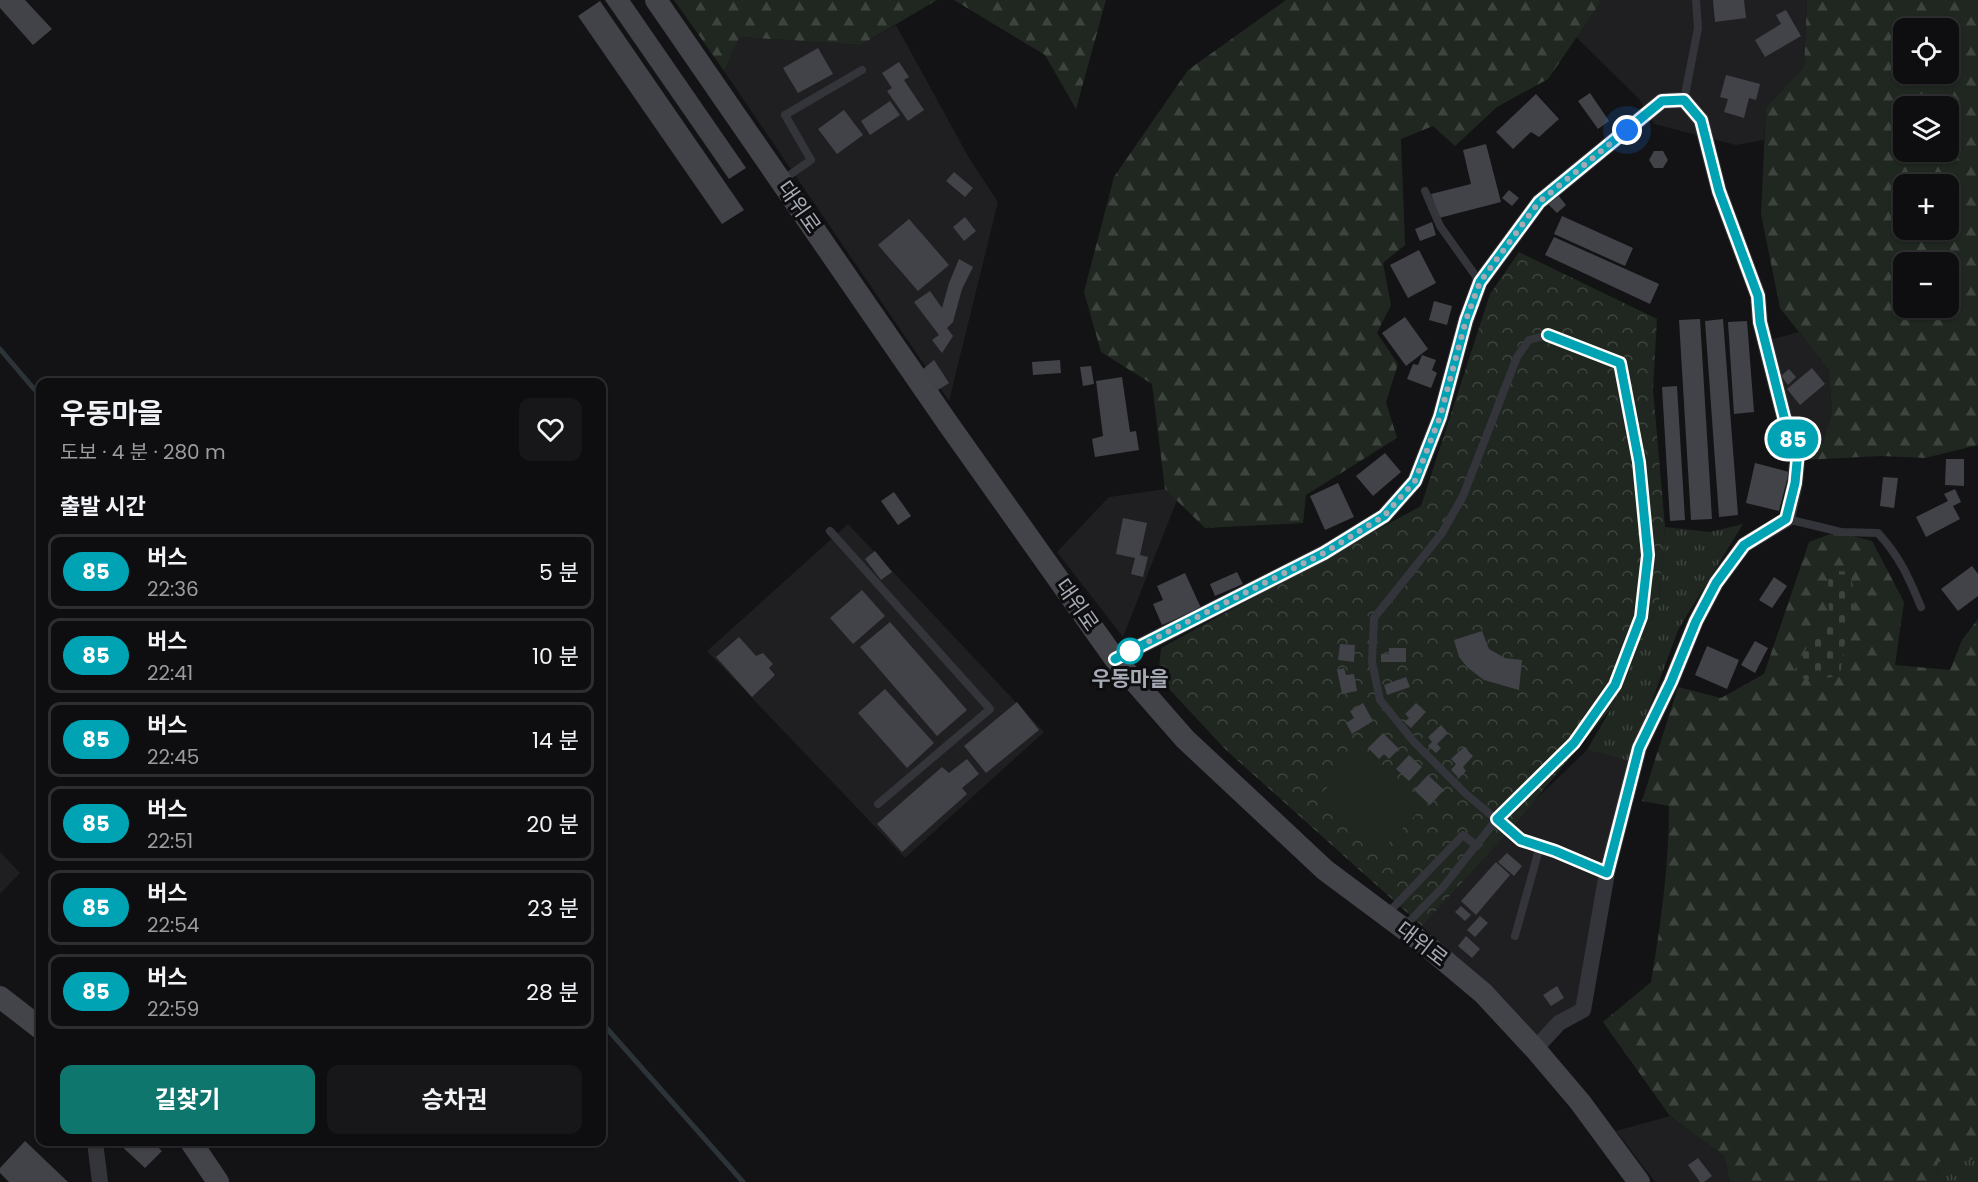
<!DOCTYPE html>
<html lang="ko">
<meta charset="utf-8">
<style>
:root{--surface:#0e0e10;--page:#171719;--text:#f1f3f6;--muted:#9b9c9f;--line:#2e2e30;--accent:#0f766e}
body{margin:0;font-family:Poppins,"Noto Sans KR",sans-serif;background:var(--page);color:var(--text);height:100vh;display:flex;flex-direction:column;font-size:22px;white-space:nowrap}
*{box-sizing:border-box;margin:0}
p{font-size:20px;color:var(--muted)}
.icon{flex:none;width:33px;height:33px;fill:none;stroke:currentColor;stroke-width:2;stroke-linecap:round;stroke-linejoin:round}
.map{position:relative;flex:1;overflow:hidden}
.drawer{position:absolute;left:36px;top:378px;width:570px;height:768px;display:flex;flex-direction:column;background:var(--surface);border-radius:12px;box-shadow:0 2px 4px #0004,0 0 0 2px var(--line)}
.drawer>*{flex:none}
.badge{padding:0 12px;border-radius:20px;font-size:21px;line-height:39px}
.controls{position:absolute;left:1893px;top:18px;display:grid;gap:12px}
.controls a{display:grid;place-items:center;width:66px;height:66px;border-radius:12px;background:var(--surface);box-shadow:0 2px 4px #0004,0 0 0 2px var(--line);font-size:30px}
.you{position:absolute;width:30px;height:30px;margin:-15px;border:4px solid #fff;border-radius:50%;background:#1a73e8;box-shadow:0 0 0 9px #1a73e833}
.map>.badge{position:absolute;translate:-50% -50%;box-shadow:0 0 0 3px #fff}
h2{padding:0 24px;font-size:22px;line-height:54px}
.round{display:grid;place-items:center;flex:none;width:63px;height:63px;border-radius:12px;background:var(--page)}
.summary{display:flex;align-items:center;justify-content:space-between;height:102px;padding:0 24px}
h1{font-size:28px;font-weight:700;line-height:45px}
.primary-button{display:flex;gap:12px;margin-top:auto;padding:12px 24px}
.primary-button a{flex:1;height:69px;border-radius:12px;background:var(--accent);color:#fff;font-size:24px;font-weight:700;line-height:69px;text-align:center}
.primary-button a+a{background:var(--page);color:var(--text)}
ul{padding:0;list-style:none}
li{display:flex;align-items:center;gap:18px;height:75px;margin:0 12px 9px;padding:0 12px;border:3px solid var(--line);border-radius:12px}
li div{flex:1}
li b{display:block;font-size:22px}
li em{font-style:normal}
li .badge{min-width:66px;font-weight:700;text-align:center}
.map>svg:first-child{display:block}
.built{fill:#1f1f22}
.grass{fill:url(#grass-tufts)}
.forest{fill:url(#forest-firs);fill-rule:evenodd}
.cemetery{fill:url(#cemetery-stones)}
.park{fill:url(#park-crowns)}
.pitch{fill:#1f2720}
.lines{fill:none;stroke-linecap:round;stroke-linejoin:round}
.stream{stroke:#2c343a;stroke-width:5}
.building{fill:#424348}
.lane{stroke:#34353a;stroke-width:8}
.street{stroke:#34353a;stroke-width:16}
.secondary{stroke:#42444a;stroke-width:22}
.line-casing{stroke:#fff;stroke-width:14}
.line{stroke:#00a3b4;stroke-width:9}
.walk{stroke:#a5aab5;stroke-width:6;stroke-dasharray:0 10.8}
.stop-dot{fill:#fff;stroke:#00a3b4;stroke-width:3}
.labels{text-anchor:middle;stroke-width:6;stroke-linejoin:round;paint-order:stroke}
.street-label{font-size:21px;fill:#a5aab5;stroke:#0e0e10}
.stop-label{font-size:21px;font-weight:bold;fill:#a5aab5;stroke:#0e0e10}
</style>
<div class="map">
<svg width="1978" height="1182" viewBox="0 0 1978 1182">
<defs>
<pattern id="grass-tufts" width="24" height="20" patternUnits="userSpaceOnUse" patternTransform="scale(1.5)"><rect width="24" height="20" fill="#1f2720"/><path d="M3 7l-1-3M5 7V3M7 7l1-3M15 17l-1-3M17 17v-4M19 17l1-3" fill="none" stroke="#3d443e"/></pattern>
<pattern id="forest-firs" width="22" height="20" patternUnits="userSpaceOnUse" patternTransform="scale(1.5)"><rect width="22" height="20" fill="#1f2720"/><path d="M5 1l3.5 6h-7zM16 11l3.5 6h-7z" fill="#3d443e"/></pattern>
<pattern id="cemetery-stones" width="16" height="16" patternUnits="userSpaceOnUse" patternTransform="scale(1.5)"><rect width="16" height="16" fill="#1f2720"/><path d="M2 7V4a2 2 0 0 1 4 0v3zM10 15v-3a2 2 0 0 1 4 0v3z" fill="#3d443e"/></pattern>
<pattern id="park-crowns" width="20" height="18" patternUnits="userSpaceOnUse" patternTransform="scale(1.5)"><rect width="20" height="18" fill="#1f2720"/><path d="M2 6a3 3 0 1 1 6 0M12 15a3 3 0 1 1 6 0" fill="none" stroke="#3d443e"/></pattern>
</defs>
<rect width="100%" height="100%" fill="#131315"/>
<!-- built -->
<g class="built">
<polygon points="1602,0 1807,0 1804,67 1766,107 1764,140 1736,145 1654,124 1639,99 1576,37"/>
<polygon points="896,25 969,158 998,202 949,401 724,71 740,37 861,45"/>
<polygon points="1799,332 1829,370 1832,413 1823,443 1801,442 1787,407 1770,340"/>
<polygon points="1165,489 1177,500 1123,637 1057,552 1109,497"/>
<polygon points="848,524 1044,732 905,858 707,651"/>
<polygon points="1587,750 1630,761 1580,1003 1536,1038 1422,926 1534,801"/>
<polygon points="0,852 20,873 0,894"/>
<polygon points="1670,1116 1724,1156 1730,1182 1655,1182 1616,1131"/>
</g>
<!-- grass -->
<g class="grass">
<polygon points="1743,524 1678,630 1630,761 1587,750 1612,707 1659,604 1665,527 1710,532"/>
<polygon points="1966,1159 1978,1159 1978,1182 1938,1182 1937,1162"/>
</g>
<!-- forest -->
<g class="forest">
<polygon points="674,0 937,0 861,45 740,37 724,71"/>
<polygon points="954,0 1106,0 1076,109 1045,55"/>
<polygon points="1286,0 1602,0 1548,79 1497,107 1455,146 1433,126 1401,139 1405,245 1383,263 1391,305 1377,333 1398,364 1386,402 1397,438 1306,495 1303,523 1205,528 1165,489 1152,384 1101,352 1084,292 1114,177 1188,70"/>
<path d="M1807 0H1978V445L1925 458 1881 456 1802 460 1801 442 1823 443 1832 413 1829 370 1780 308 1761 214 1766 107 1804 67ZM1904 28H1948V74H1904ZM1904 106H1948V152H1904ZM1904 184H1948V230H1904ZM1904 262H1948V308H1904Z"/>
<path d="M1836 532 1872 541 1904 602 1895 665 1950 670 1962 640 1978 619V1159L1937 1162 1938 1182H1730L1724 1156 1670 1116 1603 1022 1651 982C1661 923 1669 865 1669 806L1642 801 1678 687 1721 698 1764 674 1809 542Z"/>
</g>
<!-- cemetery -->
<polygon class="cemetery" points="1828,570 1850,572 1855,598 1846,634 1840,676 1810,680 1792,676 1810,641 1829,613"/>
<!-- park -->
<polygon class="park" points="1519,252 1657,319 1653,389 1665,527 1659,604 1612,707 1516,823 1422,926 1226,750 1158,677 1161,648 1421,506 1490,294"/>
<!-- pitch -->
<polygon class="pitch" points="1361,751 1422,808 1382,850 1321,794"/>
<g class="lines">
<!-- stream -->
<g class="stream">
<polyline points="0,349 40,396"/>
<polyline points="602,1023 743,1182"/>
</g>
</g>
<!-- building -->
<g class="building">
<polygon points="0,0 25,0 52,29 33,45 0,8"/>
<polygon points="605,0 630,0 746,168 729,179"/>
<polygon points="1713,0 1744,0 1746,18 1715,22"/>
<polygon points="600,1 744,210 722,224 578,16"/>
<polygon points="1786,10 1801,36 1765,57 1755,40 1781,24 1776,15"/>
<polygon points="818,48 833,74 798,93 783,68"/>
<polygon points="899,62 909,77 904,80 924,110 908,121 887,91 892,88 882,73"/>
<polygon points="1726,75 1760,84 1756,100 1749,98 1744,118 1724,112 1728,99 1720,97"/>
<polygon points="1590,93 1609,121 1598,129 1578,101"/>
<polygon points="1536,94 1559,119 1539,137 1531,132 1513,149 1496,132"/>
<polygon points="890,101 900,115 870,135 861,121"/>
<polygon points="844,110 863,135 837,154 818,129"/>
<polygon points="1486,144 1501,202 1439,218 1431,194 1471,184 1463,150"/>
<polygon points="1654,151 1663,151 1668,160 1663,168 1654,168 1649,160"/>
<polygon points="954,172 973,188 965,197 946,181"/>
<polygon points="1509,190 1519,198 1512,206 1502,198"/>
<polygon points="1558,195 1566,205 1557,213 1548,204"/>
<polygon points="1562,216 1633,248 1625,266 1554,234"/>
<polygon points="965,217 976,231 964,241 953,227"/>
<polygon points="909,219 949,265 918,291 878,245"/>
<polygon points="1432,222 1436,235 1420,241 1415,229"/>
<polygon points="1554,237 1659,284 1650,304 1545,255"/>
<polygon points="1419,250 1436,283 1408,298 1390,265"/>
<polygon points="959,259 973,267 962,289 953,322 947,328 953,336 942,353 932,340 939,335 914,302 930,291 942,308 949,283"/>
<polygon points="1434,301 1452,306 1447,325 1429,320"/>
<polygon points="1405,317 1428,349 1406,366 1382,333"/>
<polygon points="1700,319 1712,519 1691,520 1679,320"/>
<polygon points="1723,319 1738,515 1719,517 1705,321"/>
<polygon points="1747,321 1754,412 1734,414 1728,322"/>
<polygon points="1422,355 1436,360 1432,370 1437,373 1431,388 1407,379 1413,364 1418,365"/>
<polygon points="934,360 949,383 938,390 923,369"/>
<polygon points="1060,360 1061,373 1033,375 1032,362"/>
<polygon points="1091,366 1094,384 1083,386 1080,367"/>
<polygon points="1812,368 1825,384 1800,405 1787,389"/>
<polygon points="1789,369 1796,377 1788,385 1781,376"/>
<polygon points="1122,377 1130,432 1136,431 1139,450 1095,457 1092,439 1103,436 1096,381"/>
<polygon points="1677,386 1685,520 1670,521 1662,387"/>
<polygon points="1385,453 1401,472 1373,496 1356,476"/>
<polygon points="1946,459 1964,459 1964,486 1945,485"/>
<polygon points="1755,463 1789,472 1779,511 1746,503"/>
<polygon points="1883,477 1898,478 1894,508 1880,506"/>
<polygon points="1338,483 1354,517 1325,530 1310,496"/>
<polygon points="1955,489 1961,502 1953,506 1960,519 1926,537 1916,517 1948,501 1944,494"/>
<polygon points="894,492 911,516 898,525 881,501"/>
<polygon points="1123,518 1147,523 1140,555 1148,557 1143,577 1131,574 1135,558 1116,554"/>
<polygon points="875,551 892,572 881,580 865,559"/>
<polygon points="1972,566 1978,574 1978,596 1958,611 1941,589"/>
<polygon points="1237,572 1243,584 1215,596 1210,584"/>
<polygon points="1185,573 1201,608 1162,625 1153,604 1163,600 1157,586"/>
<polygon points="1774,577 1787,586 1772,608 1759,600"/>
<polygon points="862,590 885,616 853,644 830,618"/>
<polygon points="890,622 967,710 937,736 860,647"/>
<polygon points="1482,631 1489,649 1505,658 1522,660 1519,690 1484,680 1468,668 1459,657 1454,640"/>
<polygon points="739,637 756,656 763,653 773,664 769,668 775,675 752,697 716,657"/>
<polygon points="1755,641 1768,648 1755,673 1741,665"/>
<polygon points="1340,644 1355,645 1354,662 1338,660"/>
<polygon points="1707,646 1739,660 1727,689 1695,675"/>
<polygon points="1389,648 1406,648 1406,662 1381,662 1381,654 1389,654"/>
<polygon points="1344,668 1346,675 1354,674 1357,691 1342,694 1337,670"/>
<polygon points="1406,677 1410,687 1387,695 1384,685"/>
<polygon points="885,689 934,743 907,768 858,713"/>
<polygon points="1017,702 1039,730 986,773 964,746"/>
<polygon points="1363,703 1373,721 1352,734 1346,723 1354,718 1350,711"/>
<polygon points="1416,703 1426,712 1411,728 1404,722 1409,718 1405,714"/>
<polygon points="1441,725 1448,733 1437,744 1441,748 1436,753 1428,746 1432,742 1428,737"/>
<polygon points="1383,733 1399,749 1389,759 1384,754 1379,759 1368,748"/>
<polygon points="1464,747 1473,756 1463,767 1466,771 1459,778 1451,770 1456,764 1451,759"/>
<polygon points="1409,755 1422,767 1409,781 1396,769"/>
<polygon points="967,759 979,774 962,788 967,794 902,852 877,824 942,767 949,773"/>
<polygon points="1428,775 1444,790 1430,805 1414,790"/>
<polygon points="1507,853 1522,866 1514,876 1498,862"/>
<polygon points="1496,862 1510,875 1476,915 1461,901"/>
<polygon points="1461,906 1471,915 1465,921 1455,912"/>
<polygon points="1480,916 1488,923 1475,937 1467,930"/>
<polygon points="1466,936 1480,949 1472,958 1458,946"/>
<polygon points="1557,986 1564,998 1551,1006 1543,995"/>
<polygon points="25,1141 68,1182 9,1182 0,1173 0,1168"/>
<polygon points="117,1142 152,1142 162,1151 145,1168"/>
<polygon points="1698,1158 1712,1176 1704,1182 1700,1182 1688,1165"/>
</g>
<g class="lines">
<!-- lane -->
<g class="lane">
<polyline points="1684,100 1698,28 1696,0"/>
<polyline points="781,181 811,160 785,115 862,70"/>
<polyline points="1425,191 1440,226 1480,282"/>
<path d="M1787 519 1841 532 1878 533C1900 557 1909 578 1921 607"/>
<polyline points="830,531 990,709 878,804"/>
<polyline points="1386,915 1463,835 1477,846"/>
<polyline points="1403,928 1443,887 1497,819 1574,743 1615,685 1641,617 1648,555 1639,462 1620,363 1548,335 1529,340 1517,357 1463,496 1442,533 1374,618 1372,662 1380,700 1414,742 1466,794 1521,840 1555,851 1607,873"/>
<polyline points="1515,936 1540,846"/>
</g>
<!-- street -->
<g class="street">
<polyline points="1115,659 1324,553 1384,516 1415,481 1440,417 1466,320 1480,282 1539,202 1662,101 1684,100 1701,120 1719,191 1758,296 1760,322 1784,417 1798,452 1795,483 1787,519 1744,545 1716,583 1696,621 1671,682 1639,748 1607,873 1583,1010 1559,1023 1535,1049"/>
<polyline points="95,1142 100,1182"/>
</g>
<!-- secondary -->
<g class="secondary">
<polyline points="656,0 949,425 1115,659 1185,739 1325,870 1427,946 1483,993 1535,1049 1580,1102 1639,1182"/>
<polyline points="0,997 40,1028"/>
<polyline points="191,1142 218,1182"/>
</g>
</g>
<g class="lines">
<defs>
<polyline id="line" points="1115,659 1324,553 1384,516 1415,481 1440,417 1466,320 1480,282 1539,202 1662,101 1684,100 1701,120 1719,191 1758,296 1760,322 1784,417 1798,452 1795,483 1786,519 1744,545 1716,583 1696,621 1671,682 1639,748 1607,873 1555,851 1521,840 1497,819 1574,743 1615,685 1641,617 1648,555 1639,462 1620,363 1548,335"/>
</defs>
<!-- line casing -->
<use href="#line" class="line-casing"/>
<!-- line -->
<use href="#line" class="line"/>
<!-- walk -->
<polyline class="walk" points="1130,651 1324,553 1384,516 1415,481 1440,417 1466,320 1480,282 1539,202 1627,130"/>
</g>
<!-- markers -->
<circle class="stop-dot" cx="1130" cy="651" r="12"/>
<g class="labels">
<!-- street labels -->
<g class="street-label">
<text transform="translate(799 207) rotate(55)" y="7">대위로</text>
<text transform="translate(1077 605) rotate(55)" y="7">대위로</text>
<text transform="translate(1422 944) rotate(38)" y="7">대위로</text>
</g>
<!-- stop labels -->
<g class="stop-label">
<text x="1130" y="686">우동마을</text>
</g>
</g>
</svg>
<div class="controls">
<a><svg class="icon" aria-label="locate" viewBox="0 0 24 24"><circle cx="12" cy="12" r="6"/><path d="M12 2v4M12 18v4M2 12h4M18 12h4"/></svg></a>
<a><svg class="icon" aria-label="layers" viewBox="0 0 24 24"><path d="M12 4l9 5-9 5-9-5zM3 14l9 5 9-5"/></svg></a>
<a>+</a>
<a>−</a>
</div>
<div class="you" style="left:1627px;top:130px"></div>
<b class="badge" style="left:1793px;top:439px;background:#00a3b4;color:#fff">85</b>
<section class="drawer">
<div class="summary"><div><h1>우동마을</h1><p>도보 · 4 분 · 280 m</p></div><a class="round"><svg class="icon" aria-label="heart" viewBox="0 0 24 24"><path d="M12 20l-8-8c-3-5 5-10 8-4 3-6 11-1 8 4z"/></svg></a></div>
<h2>출발 시간</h2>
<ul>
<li><span class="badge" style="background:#00a3b4;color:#fff">85</span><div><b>버스</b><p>22:36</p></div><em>5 분</em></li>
<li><span class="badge" style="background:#00a3b4;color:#fff">85</span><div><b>버스</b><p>22:41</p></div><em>10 분</em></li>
<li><span class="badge" style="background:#00a3b4;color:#fff">85</span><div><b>버스</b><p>22:45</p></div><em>14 분</em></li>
<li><span class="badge" style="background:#00a3b4;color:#fff">85</span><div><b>버스</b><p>22:51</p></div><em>20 분</em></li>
<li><span class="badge" style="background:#00a3b4;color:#fff">85</span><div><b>버스</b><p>22:54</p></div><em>23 분</em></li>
<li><span class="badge" style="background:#00a3b4;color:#fff">85</span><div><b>버스</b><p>22:59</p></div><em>28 분</em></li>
</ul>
<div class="primary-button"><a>길찾기</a><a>승차권</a></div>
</section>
</div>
